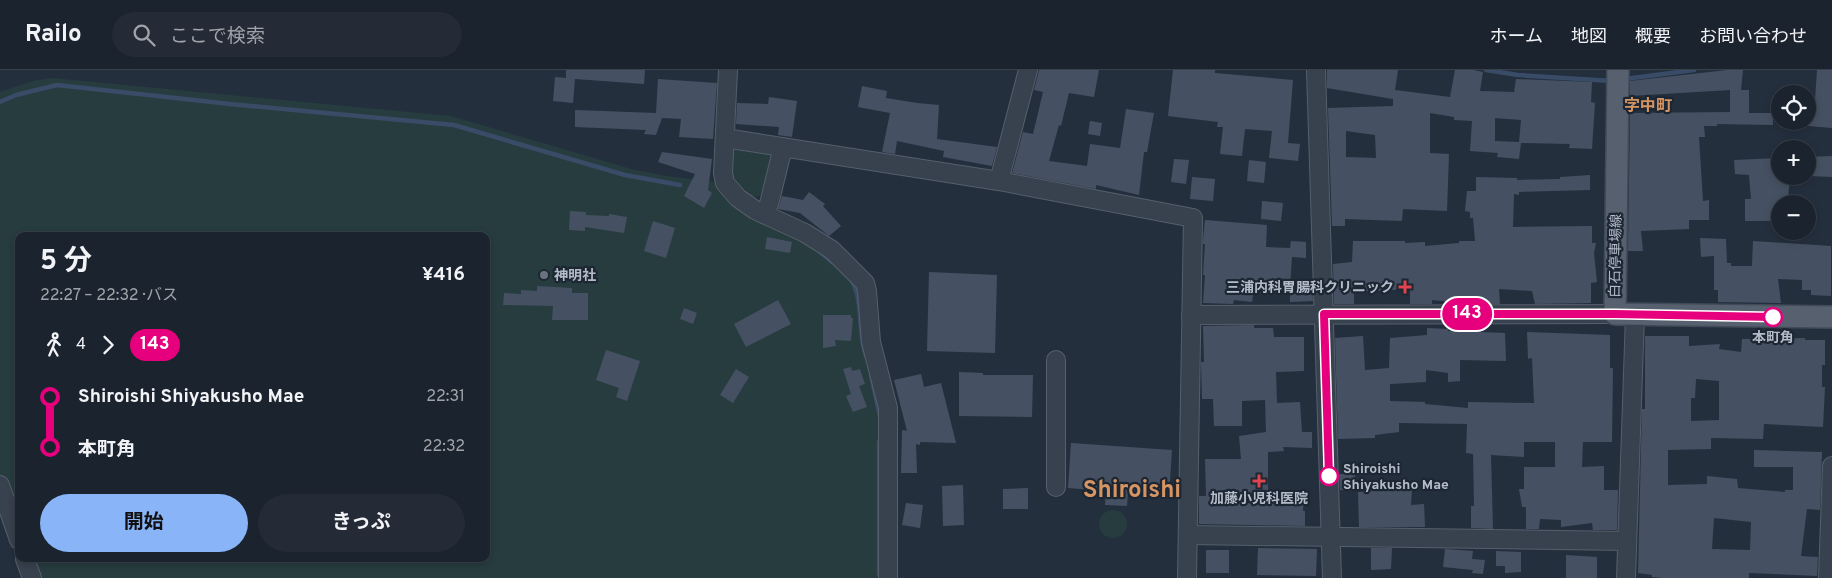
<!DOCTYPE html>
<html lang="ja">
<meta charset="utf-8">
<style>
:root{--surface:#1b232e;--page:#242b36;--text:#f1f3f6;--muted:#a0a4aa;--line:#39404a;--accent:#8ab4f8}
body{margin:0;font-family:Overpass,"Noto Sans JP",sans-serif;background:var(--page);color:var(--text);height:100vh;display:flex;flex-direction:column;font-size:19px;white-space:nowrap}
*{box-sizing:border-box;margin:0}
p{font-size:16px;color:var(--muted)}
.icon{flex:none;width:28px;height:28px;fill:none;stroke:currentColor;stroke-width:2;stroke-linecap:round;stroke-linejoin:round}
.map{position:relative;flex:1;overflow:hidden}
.panel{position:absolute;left:15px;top:162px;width:475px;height:330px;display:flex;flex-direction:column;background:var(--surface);border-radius:10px;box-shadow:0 2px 8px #0003,0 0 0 1px var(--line)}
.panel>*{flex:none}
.badge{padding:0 10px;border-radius:16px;font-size:18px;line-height:32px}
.buttons{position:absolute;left:1771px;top:15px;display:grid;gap:10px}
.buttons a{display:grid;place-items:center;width:45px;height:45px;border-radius:50%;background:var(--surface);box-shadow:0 2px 8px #0003,0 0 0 1px var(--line);font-size:25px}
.map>.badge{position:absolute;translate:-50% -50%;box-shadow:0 0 0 2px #fff}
.legs{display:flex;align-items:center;gap:8px;height:55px;padding:0 25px;font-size:16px}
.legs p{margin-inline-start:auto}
.headline{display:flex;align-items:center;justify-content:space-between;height:85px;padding:0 25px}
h1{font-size:28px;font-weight:700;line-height:38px}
.button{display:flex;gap:10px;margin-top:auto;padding:10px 25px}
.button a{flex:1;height:58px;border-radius:30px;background:var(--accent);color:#111;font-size:20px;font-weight:700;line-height:58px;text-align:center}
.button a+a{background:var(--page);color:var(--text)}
ul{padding:0 25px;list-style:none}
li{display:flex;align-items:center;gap:18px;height:50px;font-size:19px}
li i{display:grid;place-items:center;width:8px;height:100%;margin:0 6px;background:currentColor}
li i::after{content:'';width:12px;height:12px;margin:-6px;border:4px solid;border-radius:50%;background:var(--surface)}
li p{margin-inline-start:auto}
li:first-child i{background:linear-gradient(#0000 50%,currentColor 0)}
li:last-child i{background:linear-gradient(currentColor 50%,#0000 0)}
header{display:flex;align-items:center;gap:30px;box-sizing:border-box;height:70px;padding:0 25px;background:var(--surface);border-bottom:1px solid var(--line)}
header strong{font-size:24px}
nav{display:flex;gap:28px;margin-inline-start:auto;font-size:18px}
.search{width:350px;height:45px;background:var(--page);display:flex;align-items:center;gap:12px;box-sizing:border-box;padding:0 18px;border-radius:28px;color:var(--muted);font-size:19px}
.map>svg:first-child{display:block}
.green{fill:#263c3f}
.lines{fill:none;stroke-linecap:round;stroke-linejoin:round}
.stream{stroke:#394c67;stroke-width:4.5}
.building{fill:#455162;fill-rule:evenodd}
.minor-casing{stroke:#565f6c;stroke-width:20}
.major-casing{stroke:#414a57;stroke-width:24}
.minor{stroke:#38414e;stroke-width:18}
.major{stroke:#56606e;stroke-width:21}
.line-1-casing{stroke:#fff;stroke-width:11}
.line-1{stroke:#e6007e;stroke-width:8}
.worship-dot{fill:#6b7280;stroke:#1d2633;stroke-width:2}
.health-dot{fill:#e0444e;stroke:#1d2633;stroke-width:2}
.stop-1-dot{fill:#fff;stroke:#e6007e;stroke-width:2.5}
.labels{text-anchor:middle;stroke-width:4.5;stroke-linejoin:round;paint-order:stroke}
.street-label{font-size:14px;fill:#b4bcc9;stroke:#1d2633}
.poi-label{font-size:14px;font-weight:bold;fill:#b4bcc9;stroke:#1d2633;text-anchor:start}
.stop-label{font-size:14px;font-weight:bold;fill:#b4bcc9;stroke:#1d2633}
.quarter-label{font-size:16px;font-weight:bold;fill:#d59563;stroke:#1d2633}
.town-label{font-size:24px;font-weight:bold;fill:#d59563;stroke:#1d2633}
</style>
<header>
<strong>Railo</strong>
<div class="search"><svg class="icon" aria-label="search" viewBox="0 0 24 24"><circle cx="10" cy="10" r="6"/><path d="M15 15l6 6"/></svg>ここで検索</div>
<nav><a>ホーム</a><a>地図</a><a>概要</a><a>お問い合わせ</a></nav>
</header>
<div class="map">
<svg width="1832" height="508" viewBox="0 0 1832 508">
<rect width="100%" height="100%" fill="#242f3e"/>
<!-- green -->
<g class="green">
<polygon points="52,8 451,46 635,100 667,106 725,113 860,207 888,338 888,508 34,508 26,489 486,489 486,166 19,166 19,470 0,415 0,22 33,11"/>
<path d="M734 77 772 84C773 94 766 121 758 127 750 127 745 124 741 118 728 102 732 96 734 77Z"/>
<circle cx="1113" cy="454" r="14"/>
</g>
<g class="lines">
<!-- stream -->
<g class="stream">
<polyline points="1486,0 1518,5 1612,11"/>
<polyline points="1625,9 1694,0"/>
<polyline points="0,32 16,25 57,15 230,34 454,55 625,105 680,115"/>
<polyline points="819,181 832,192"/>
<path d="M852 211C864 234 857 261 866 286"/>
<polyline points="871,305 880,347"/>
<polyline points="879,372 879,504"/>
</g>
</g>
<!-- building -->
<g class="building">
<polygon points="566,0 645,0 644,14 575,9 573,33 553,31 555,7 566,8"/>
<polygon points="1039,0 1099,0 1094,27 1069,23 1061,56 1059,55 1049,91 1087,96 1090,74 1120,78 1126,39 1154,43 1147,82 1144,82 1139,125 1096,115 1096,119 1012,103 1023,62 1033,64 1043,22 1034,20"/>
<polygon points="1173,0 1215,0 1215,3 1293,10 1288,73 1300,74 1298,91 1269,88 1272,61 1245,59 1242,86 1220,84 1223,57 1217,57 1218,52 1168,46"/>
<path d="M1327 0H1398L1395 20 1450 27 1455 0H1473L1483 2 1480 21 1514 22 1516 9 1592 12 1591 32 1595 33 1592 79 1569 78 1570 74 1521 73 1519 89 1497 87 1498 83 1470 81 1472 51 1454 50V47L1430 43V83L1449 84 1447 141 1403 139 1402 151 1345 149V156H1332L1328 38 1393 36V29L1327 18ZM1495 48 1521 50 1519 72 1495 71ZM1346 61 1375 65 1376 88 1346 87Z"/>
<polygon points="1727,0 1743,0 1741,20 1749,20 1749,43 1773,43 1773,55 1717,54 1717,56 1704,56 1705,67 1699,67 1703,131 1709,130 1709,150 1689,150 1689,159 1641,161 1643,181 1628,181 1630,43 1730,42 1730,20 1630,26 1630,11"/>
<polygon points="1817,0 1832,0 1832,58 1808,56 1808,44 1814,45"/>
<polygon points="658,9 717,13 713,69 679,67 681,49 662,48 656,65 644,64 646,60 575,57 575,40 656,43"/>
<polygon points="862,16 887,21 886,28 917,33 939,35 937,69 997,77 992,96 943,87 944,81 897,71 895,84 882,82 890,43 858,37"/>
<polygon points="769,27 797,31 792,67 778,65 779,57 736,54 737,33 768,34"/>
<polygon points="1090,51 1102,53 1100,66 1088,64"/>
<polygon points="662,82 712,89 708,120 712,123 704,138 684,126 695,104 658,92"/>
<polygon points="1832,86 1832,107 1808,106 1808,87"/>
<polygon points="1780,88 1780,106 1790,106 1788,129 1779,129 1779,151 1745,151 1745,129 1751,129 1749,105 1735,104 1734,90"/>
<polygon points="1174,89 1189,90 1186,114 1171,112"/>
<polygon points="1249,90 1266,92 1264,113 1247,111"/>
<polygon points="1590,105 1590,120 1519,122 1519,125 1514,124 1513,157 1592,156 1592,173 1596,173 1594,183 1597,212 1591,213 1591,233 1535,234 1532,221 1499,219 1500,234 1453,234 1453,232 1432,230 1432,234 1410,234 1410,219 1354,222 1354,234 1334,234 1333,194 1352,192 1353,171 1405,171 1405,173 1425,172 1425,176 1459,173 1459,171 1475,171 1473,148 1470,148 1470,142 1465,141 1467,121 1476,121 1476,107 1517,108 1517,110 1560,109 1560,107"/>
<polygon points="1192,107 1215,109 1213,131 1190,129"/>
<polygon points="809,122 825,134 823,136 841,156 829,166 800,143 778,139 782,126 803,130"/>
<polygon points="1262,131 1283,133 1281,151 1261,149"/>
<polygon points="570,141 586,142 586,145 609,146 609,144 627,147 624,163 585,157 585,161 569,160"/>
<polygon points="1205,150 1267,155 1266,177 1290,178 1291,171 1306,172 1306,188 1292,187 1290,217 1312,217 1313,231 1290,232 1290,221 1254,219 1252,232 1234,230 1233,234 1203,233 1205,205 1203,205 1205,174 1203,174 1203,170"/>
<polygon points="653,151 675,158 666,188 644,181"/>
<polygon points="767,167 792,172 790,183 765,179"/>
<polygon points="1700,168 1726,169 1727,193 1731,193 1731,196 1752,196 1753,171 1831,176 1831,226 1811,225 1811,220 1802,220 1802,210 1778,209 1781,233 1718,232 1718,220 1714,220 1714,186 1701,187"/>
<polygon points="929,202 997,205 995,283 927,281"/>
<polygon points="537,216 572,218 572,223 588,223 588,250 552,250 553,236 503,235 504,223 521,224 521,220 537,221"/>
<polygon points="778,230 791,254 746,277 734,254"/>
<polygon points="684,238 697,243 693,254 680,249"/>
<polygon points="823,245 851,245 851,248 853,248 851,271 835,270 836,276 823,278"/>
<polygon points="1254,255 1254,258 1273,258 1274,267 1304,267 1304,301 1276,302 1277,333 1300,332 1302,362 1312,362 1312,378 1283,377 1284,381 1268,382 1268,422 1304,426 1303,441 1305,441 1305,456 1199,454 1199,426 1206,426 1205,389 1241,389 1239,366 1266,362 1265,330 1242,331 1242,356 1214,356 1213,329 1202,329 1201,292 1204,292 1203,256"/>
<polygon points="1427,258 1448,259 1448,261 1505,263 1506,291 1460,290 1460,311 1448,312 1448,303 1426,300 1426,312 1390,314 1390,331 1425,332 1425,334 1468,338 1468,332 1534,333 1532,288 1528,289 1527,262 1610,265 1610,298 1613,298 1612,372 1583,372 1582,397 1604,396 1604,420 1618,420 1617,460 1593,460 1592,453 1561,457 1561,450 1540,449 1539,459 1526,459 1526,437 1522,437 1519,419 1524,419 1524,397 1555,397 1555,372 1524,372 1524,387 1491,385 1493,459 1471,458 1471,436 1474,436 1473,384 1466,383 1467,354 1399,353 1399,362 1375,365 1375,368 1338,369 1335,268 1363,266 1365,300 1389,298 1390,268 1427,265"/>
<path d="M1645 266H1689V276L1720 274 1719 279 1741 282 1742 269 1805 268V270H1825V295H1822V317H1825L1823 357 1764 354 1763 369 1711 368V379L1668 380V415L1707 414V406L1737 409 1738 418 1785 422V420H1793V397H1754V380L1822 382 1820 440 1807 439 1801 486 1818 487 1817 506 1749 503V508H1663L1652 507V505L1638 503 1642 339H1645ZM1696 309 1719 311V350L1691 351V328H1695ZM1714 448 1751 452 1750 480 1712 479Z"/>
<polygon points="606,280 640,291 627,331 616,327 619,318 596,310"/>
<polygon points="851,297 852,301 860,299 865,314 859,316 867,337 853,342 846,326 851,324 843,299"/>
<polygon points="736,299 749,307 733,333 720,325"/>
<polygon points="959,302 983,303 983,305 1033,305 1032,347 959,346"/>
<polygon points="921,304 924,317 941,313 956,373 920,372 920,375 916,374 917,403 901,403 902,360 907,361 894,310"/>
<polygon points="1071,373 1172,380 1169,426 1128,423 1127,436 1105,435 1106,421 1068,418"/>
<polygon points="1339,404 1355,404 1356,421 1340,420"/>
<polygon points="1391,411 1407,412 1407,419 1412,420 1411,435 1424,434 1425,457 1359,457 1358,422 1391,420"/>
<polygon points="963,415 964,455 943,456 942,416"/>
<polygon points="1028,418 1028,439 1003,439 1003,419"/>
<polygon points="906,433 923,435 920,458 902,455"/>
<polygon points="1258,478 1317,479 1316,506 1257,505"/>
<polygon points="1371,478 1392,478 1391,499 1371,500"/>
<polygon points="1445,479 1473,481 1472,489 1485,490 1483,504 1472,503 1473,500 1443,497"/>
<rect x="1206" y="480" width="23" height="23"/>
<polygon points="1496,481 1521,482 1521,502 1505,503 1505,496 1496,496"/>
<polygon points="1566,485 1597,487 1597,508 1566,508"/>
</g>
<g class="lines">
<defs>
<g id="minor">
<polyline points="728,0 723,103 725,113 738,128 755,140 805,163 832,180 865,213 867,221 871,272 888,338 888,508"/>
<polyline points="1316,0 1332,508"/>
<polyline points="725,68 999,111 1193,148 1187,508"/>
<polyline points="999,111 1028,0"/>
<polyline points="764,144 769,134 783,77"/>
<polyline points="1191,245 1615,244"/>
<polyline points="1056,290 1056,417"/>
<polyline points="0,415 19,470"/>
<polyline points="1188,465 1627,471"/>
<polyline points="25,489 32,508"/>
<polyline points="1626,508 1635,245"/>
<polyline points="1828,508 1832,396"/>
</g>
<polyline id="major" points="1618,0 1615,244 1832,247"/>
</defs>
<!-- minor casing -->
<use href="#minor" class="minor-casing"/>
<!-- major casing -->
<use href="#major" class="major-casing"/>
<!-- minor -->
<use href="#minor" class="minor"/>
<!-- major -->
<use href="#major" class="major"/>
</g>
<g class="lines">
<defs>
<polyline id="line-1" points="1329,406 1324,244 1615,244 1773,247"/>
</defs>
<!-- line-1 casing -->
<use href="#line-1" class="line-1-casing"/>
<!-- line-1 -->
<use href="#line-1" class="line-1"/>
</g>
<!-- markers -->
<circle class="worship-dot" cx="544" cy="205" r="5"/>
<g class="health-dot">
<path d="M1402.5 209.5h5v5h5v5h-5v5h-5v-5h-5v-5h5z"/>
<path d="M1256.5 403.5h5v5h5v5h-5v5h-5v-5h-5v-5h5z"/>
</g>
<g class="stop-1-dot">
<circle cx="1773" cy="247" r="9"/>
<circle cx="1329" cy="406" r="9"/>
</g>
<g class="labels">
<!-- street labels -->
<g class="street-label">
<text transform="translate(1615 186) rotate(-89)" y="5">白石停車場線</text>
</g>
<!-- poi labels -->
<g class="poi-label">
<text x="554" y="210">神明社</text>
<text x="1394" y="222" text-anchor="end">三浦内科胃腸科クリニック</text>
<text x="1259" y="433" text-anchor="middle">加藤小児科医院</text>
</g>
<!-- stop labels -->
<g class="stop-label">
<text x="1773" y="272">本町角</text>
<text x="1343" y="403" text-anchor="start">Shiroishi<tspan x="1343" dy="16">Shiyakusho Mae</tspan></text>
</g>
<!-- quarter labels -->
<g class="quarter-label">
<text x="1648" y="41">字中町</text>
</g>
<!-- town labels -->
<g class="town-label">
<text x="1132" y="427">Shiroishi</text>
</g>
</g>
</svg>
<div class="buttons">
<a><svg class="icon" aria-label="locate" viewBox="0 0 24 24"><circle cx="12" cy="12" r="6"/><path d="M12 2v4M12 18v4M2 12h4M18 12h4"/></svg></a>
<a>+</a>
<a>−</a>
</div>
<b class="badge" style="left:1467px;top:244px;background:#e6007e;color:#fff">143</b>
<section class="panel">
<div class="headline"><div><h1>5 分</h1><p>22:27 – 22:32 · バス</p></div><b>¥416</b></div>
<div class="legs"><svg class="icon" aria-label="walk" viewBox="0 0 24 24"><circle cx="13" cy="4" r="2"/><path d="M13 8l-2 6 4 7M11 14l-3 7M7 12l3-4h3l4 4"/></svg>4<svg class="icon" aria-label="forward" viewBox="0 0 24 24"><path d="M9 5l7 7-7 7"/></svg><b class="badge" style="background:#e6007e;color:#fff">143</b></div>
<ul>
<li><i style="color:#e6007e"></i><b>Shiroishi Shiyakusho Mae</b><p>22:31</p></li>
<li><i style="color:#e6007e"></i><b>本町角</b><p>22:32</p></li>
</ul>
<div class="button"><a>開始</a><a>きっぷ</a></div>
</section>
</div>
